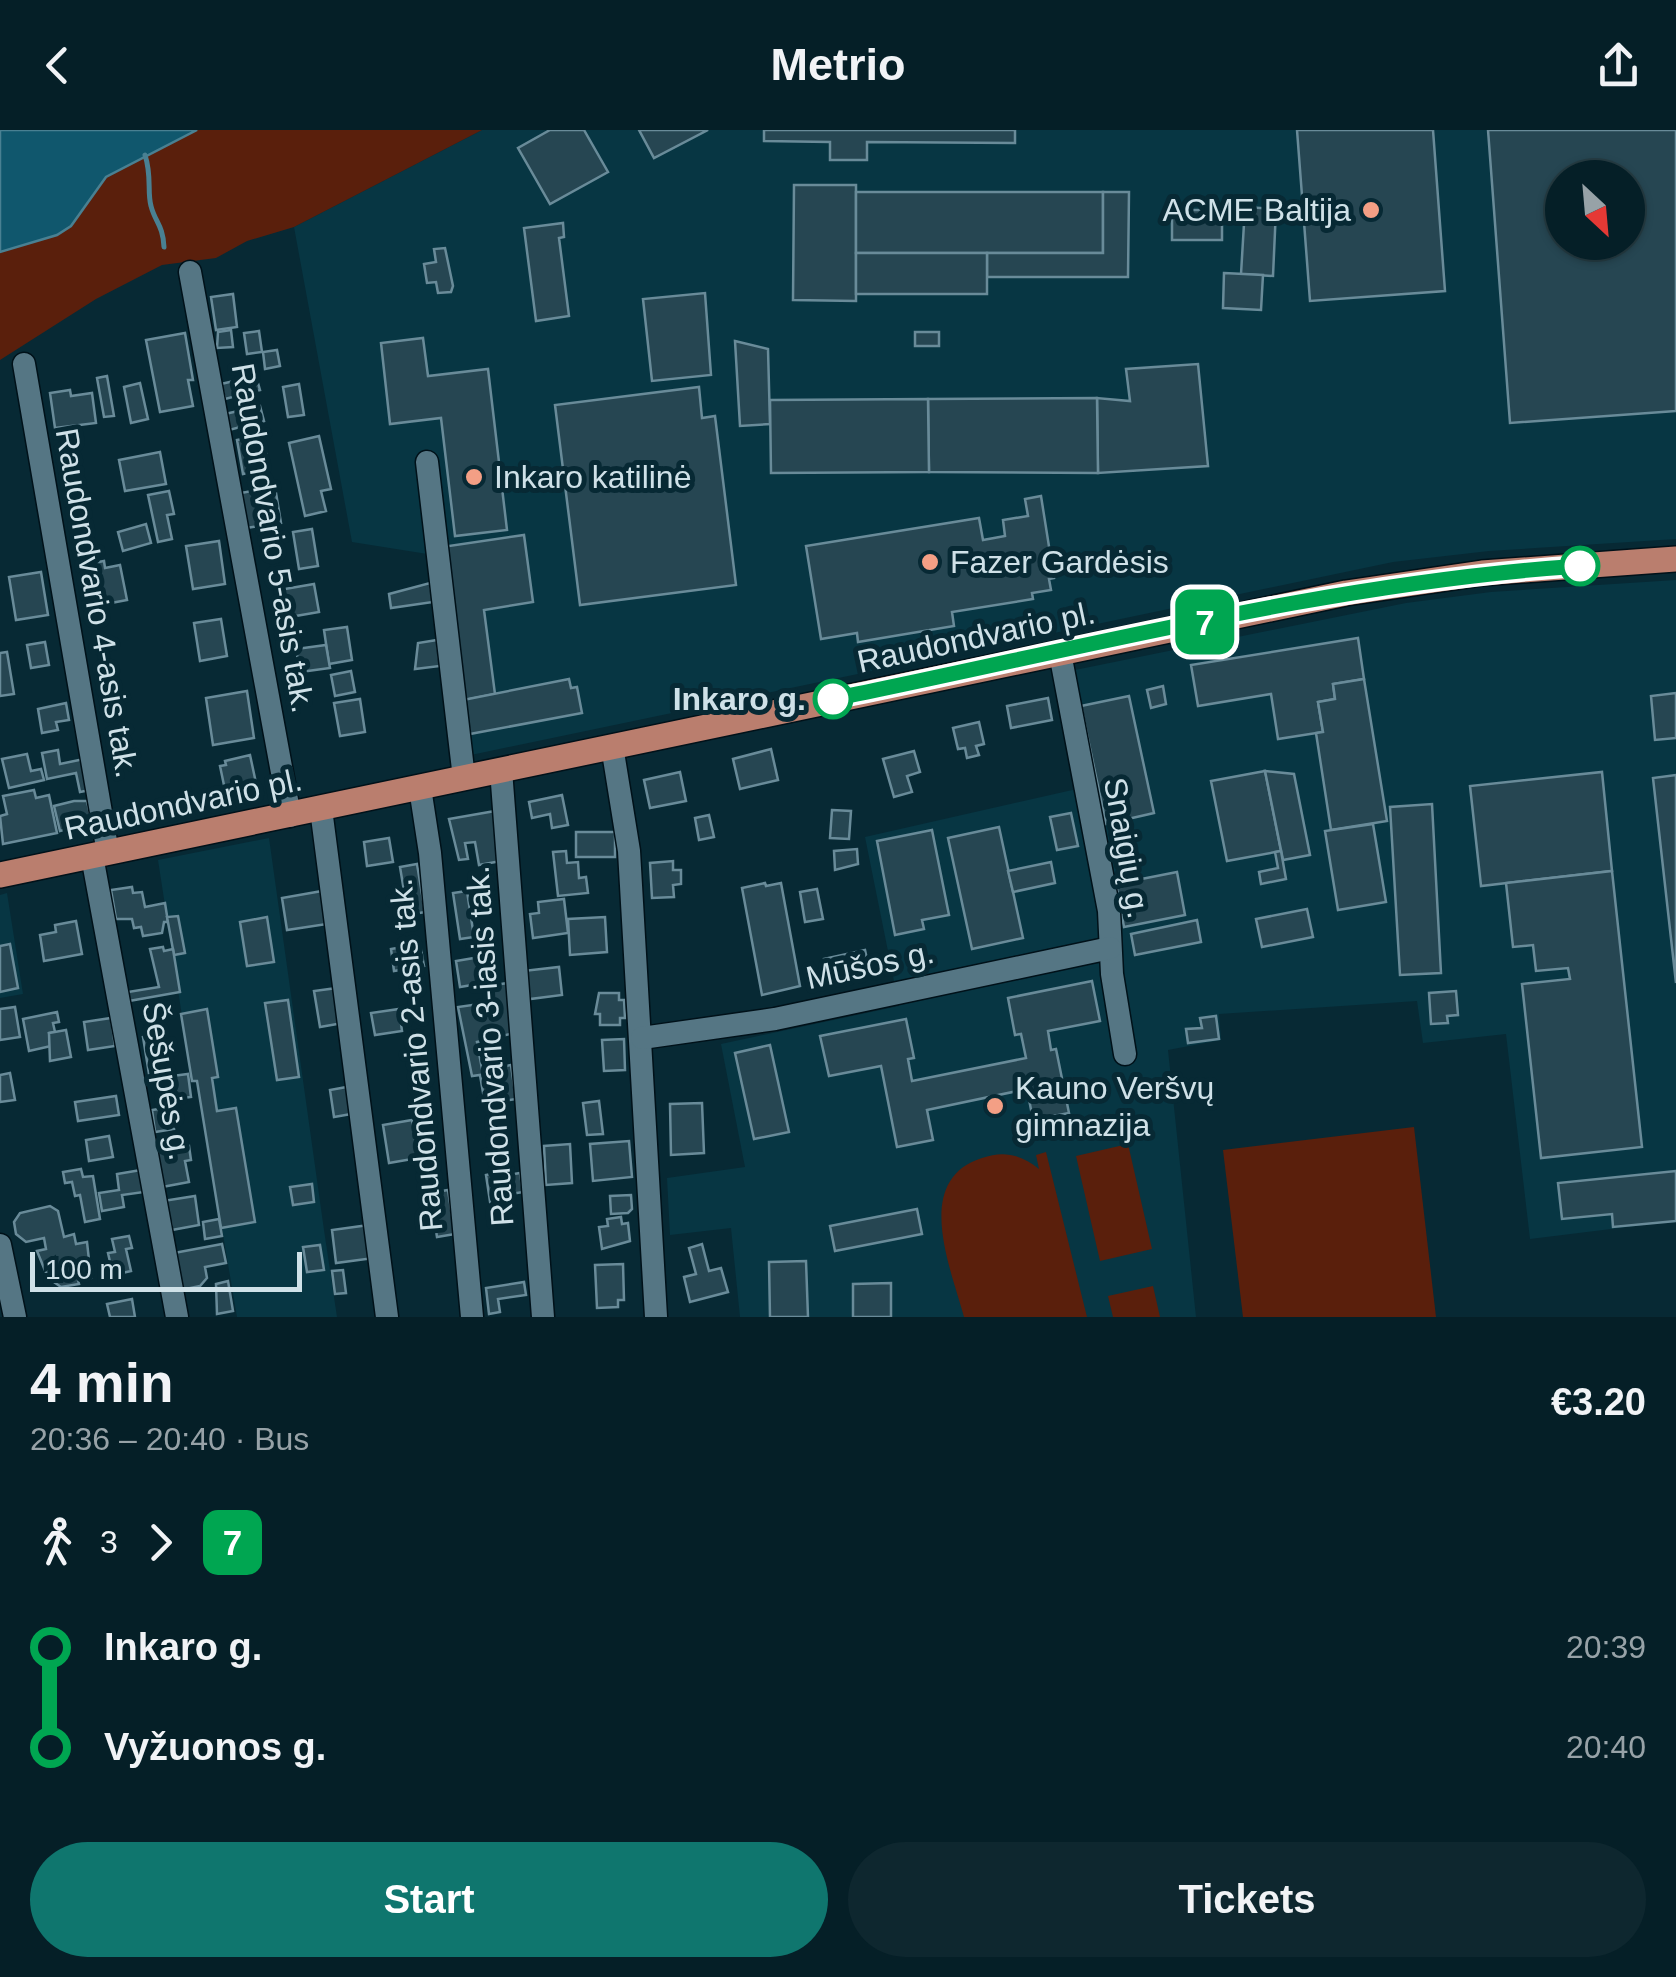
<!DOCTYPE html>
<meta charset="utf-8">
<style>
:root{--surface:#051f27;--page:#0e272f;--text:#f1f3f6;--muted:#97a2a7;--line:#263d44;--accent:#0f766e}
body{margin:0;font-family:Arial,sans-serif;background:var(--page);color:var(--text);height:100vh;display:flex;flex-direction:column;font-size:38px;white-space:nowrap}
*{box-sizing:border-box;margin:0}
p{font-size:32px;color:var(--muted)}
.icon{flex:none;width:55px;height:55px;fill:none;stroke:currentColor;stroke-width:2;stroke-linecap:round;stroke-linejoin:round}
.map{position:relative;height:1187px;overflow:hidden}
.side{display:flex;flex-direction:column;background:var(--surface);flex:1}
.side>*{flex:none}
.badge{padding:0 20px;border-radius:15px;font-size:35px;line-height:65px}
.needle{width:65px;rotate:154deg}
.tools{position:absolute;left:1545px;top:30px;display:grid;gap:20px}
.tools a{display:grid;place-items:center;width:100px;height:100px;border-radius:50%;background:var(--surface);box-shadow:0 2px 8px #0004,0 0 0 2px var(--line);font-size:50px}
.scale{position:absolute;left:30px;bottom:25px;width:272px;box-sizing:border-box;padding-left:10px;border:5px solid #cfe1e8;border-top:0;font-size:28px;line-height:35px;white-space:nowrap;color:#cfe1e8;-webkit-text-stroke:8px #072934;paint-order:stroke}
.map>.badge{position:absolute;translate:-50% -50%;box-shadow:0 0 0 5px #fff}
.legs{display:flex;align-items:center;gap:15px;height:110px;padding:0 30px;font-size:32px}
.legs p{margin-inline-start:auto}
.head{display:flex;align-items:center;justify-content:space-between;height:170px;padding:0 30px}
h1{font-size:55px;font-weight:600;line-height:75px}
.primary-button{display:flex;gap:20px;margin-top:auto;padding:20px 30px}
.primary-button a{flex:1;height:115px;border-radius:60px;background:var(--accent);color:#fff;font-size:40px;font-weight:600;line-height:115px;text-align:center}
.primary-button a+a{background:var(--page);color:var(--text)}
ul{padding:0 30px;list-style:none}
li{display:flex;align-items:center;gap:35px;height:100px;font-size:38px}
li i{display:grid;place-items:center;width:15px;height:100%;margin:0 12px;background:currentColor}
li i::after{content:'';width:25px;height:25px;margin:-12px;border:8px solid;border-radius:50%;background:var(--surface)}
li p{margin-inline-start:auto}
li:first-child i{background:linear-gradient(#0000 50%,currentColor 0)}
li:last-child i{background:linear-gradient(currentColor 50%,#0000 0)}
header{display:flex;justify-content:space-between;align-items:center;height:130px;padding:0 30px;background:var(--surface);font-size:45px;font-weight:600}
.map>svg:first-child{display:block}
.built{fill:#073643;fill-rule:evenodd}
.green{fill:#5a1f0c}
.water{fill:#10576d;stroke:#498092;stroke-width:2.5}
.lines{fill:none;stroke-linecap:round;stroke-linejoin:round}
.stream{stroke:#498092;stroke-width:5}
.building{fill:#264652;stroke:#698b99;stroke-width:2.5;fill-rule:evenodd}
.street-casing{stroke:#001119;stroke-width:25}
.primary-casing{stroke:#001119;stroke-width:28}
.street{stroke:#557684;stroke-width:22}
.primary{stroke:#ba7e6e;stroke-width:25}
.line-1-casing{stroke:#fff;stroke-width:22}
.line-1{stroke:#00a651;stroke-width:15}
.poi-dot{fill:#f39f85;stroke:#072934;stroke-width:4}
.stop-1-dot{fill:#fff;stroke:#00a651;stroke-width:5}
.labels{text-anchor:middle;stroke-width:10;stroke-linejoin:round;paint-order:stroke}
.poi-label{font-size:32px;fill:#cfe1e8;stroke:#072934;text-anchor:start}
.street-label{font-size:32px;fill:#cfe1e8;stroke:#072934}
.stop-label{font-size:32px;font-weight:bold;fill:#cfe1e8;stroke:#072934;text-anchor:end}
</style>
<header><svg class="icon" aria-label="back" viewBox="0 0 24 24"><path d="M15 5l-7 7 7 7"/></svg>Metrio<svg class="icon" aria-label="share" viewBox="0 0 24 24"><path d="M12 15V3M7 8l5-5 5 5M5 13v7h14v-7"/></svg></header>
<div class="map">
<svg width="1676" height="1187" viewBox="0 0 1676 1187">
<rect width="100%" height="100%" fill="#072934"/>
<!-- built -->
<g class="built">
<path d="M482 0H1676V409L1489 421 1393 432 452 629 440 426 352 412 294 97ZM1562 48H1628V112H1562Z"/>
<polygon points="1676,450 1676,1091 1530,1109 1506,904 1423,913 1417,871 1219,884 1221,910 1168,920 1196,1187 740,1187 731,1098 670,1105 667,1048 745,1037 721,914 899,876 865,707 1090,656 1070,541 1406,473 1491,462"/>
<polygon points="269,708 324,1100 337,1187 237,1187 197,951 192,951 158,730"/>
<polygon points="7,763 23,864 0,868 0,765"/>
</g>
<!-- green -->
<g class="green">
<polygon points="197,0 482,0 294,97 247,111 216,128 162,135 96,169 0,230 0,122 58,105 71,96 106,47"/>
<polygon points="1414,997 1436,1187 1243,1187 1223,1020"/>
<polygon points="1128,1014 1152,1119 1100,1131 1076,1026"/>
<path d="M1046 1022 1087 1187H964C951 1138 912 1050 982 1028 1004 1020 1022 1025 1039 1039L1036 1025Z"/>
<polygon points="1153,1156 1160,1187 1113,1187 1108,1166"/>
</g>
<!-- water -->
<polygon class="water" points="0,0 197,0 106,47 71,96 57,105 0,122"/>
<g class="lines">
<!-- stream -->
<path class="stream" d="M145 25C152 46 147 62 151 76 155 92 163 95 164 117"/>
</g>
<!-- building -->
<g class="building">
<polygon points="550,0 584,0 608,42 550,74 518,18"/>
<polygon points="639,0 708,0 654,28"/>
<polygon points="764,0 1015,0 1015,13 867,12 867,30 830,30 830,12 764,11"/>
<polygon points="1297,0 1433,0 1445,161 1310,171"/>
<path d="M1488 0H1676V281L1510 293ZM1562 48H1628V112H1562Z"/>
<polygon points="794,55 856,55 856,171 793,170"/>
<rect x="856" y="62" width="247" height="61"/>
<polygon points="1103,62 1129,62 1128,147 987,147 987,123 1103,123"/>
<polygon points="1245,77 1276,79 1273,146 1241,144"/>
<rect x="1172" y="80" width="50" height="30"/>
<polygon points="563,93 564,107 559,108 569,186 536,191 524,98"/>
<polygon points="445,118 453,156 451,162 438,163 436,152 427,153 424,134 436,132 434,119"/>
<rect x="856" y="123" width="131" height="41"/>
<polygon points="1224,143 1263,145 1261,180 1223,178"/>
<polygon points="705,163 711,245 652,251 643,169"/>
<polygon points="233,164 237,197 216,200 211,167"/>
<polygon points="231,200 233,217 217,218 218,202"/>
<polygon points="259,201 262,222 247,224 244,203"/>
<rect x="915" y="202" width="24" height="14"/>
<polygon points="185,203 193,250 188,250 193,276 160,282 146,210"/>
<polygon points="423,208 428,246 488,239 507,400 455,406 441,288 390,294 381,213"/>
<polygon points="735,211 768,219 770,294 740,296"/>
<polygon points="277,220 280,236 265,239 263,222"/>
<polygon points="1198,234 1208,336 1098,343 1097,268 1130,271 1126,239"/>
<polygon points="107,246 114,286 104,287 97,248"/>
<polygon points="256,246 260,260 225,269 221,254"/>
<polygon points="140,253 148,289 131,293 124,257"/>
<polygon points="299,254 304,285 288,287 283,257"/>
<polygon points="699,257 702,288 715,286 736,455 580,475 555,275"/>
<polygon points="70,260 71,266 92,263 96,293 55,298 50,263"/>
<polygon points="1097,268 1098,343 929,342 928,269"/>
<polygon points="928,269 929,342 771,343 770,270"/>
<polygon points="260,276 264,291 229,300 225,284"/>
<polygon points="263,305 269,339 243,344 237,310"/>
<polygon points="319,306 331,359 321,361 326,381 305,386 289,313"/>
<polygon points="160,322 166,354 125,361 119,330"/>
<polygon points="275,357 281,393 246,398 241,363"/>
<polygon points="169,361 174,384 167,385 172,409 158,412 148,365"/>
<polygon points="1041,366 1054,448 1049,449 1051,460 1032,463 1033,469 952,482 954,496 858,512 857,503 821,509 806,416 979,388 983,410 1005,406 1003,390 1028,386 1025,369"/>
<polygon points="146,394 151,413 123,421 118,402"/>
<polygon points="312,399 318,436 299,439 293,402"/>
<polygon points="524,405 533,472 484,480 495,564 460,571 442,417"/>
<polygon points="219,411 225,454 193,459 186,416"/>
<polygon points="104,431 105,438 120,435 127,470 90,477 82,435"/>
<polygon points="41,442 48,485 16,490 9,447"/>
<polygon points="430,453 433,472 391,478 389,464"/>
<polygon points="314,454 319,482 284,488 279,460"/>
<polygon points="221,489 227,526 200,531 194,493"/>
<polygon points="347,497 352,530 329,534 324,500"/>
<polygon points="1358,508 1364,549 1333,554 1335,569 1318,572 1323,602 1278,609 1271,564 1198,576 1191,535"/>
<polygon points="437,510 440,536 415,539 418,513"/>
<polygon points="45,512 49,535 31,538 27,515"/>
<polygon points="326,515 330,538 300,542 296,519"/>
<polygon points="7,522 14,564 0,566 0,523"/>
<polygon points="351,541 355,562 335,566 331,545"/>
<polygon points="569,549 571,558 577,557 582,583 470,604 463,570"/>
<polygon points="1364,549 1387,691 1331,700 1316,603 1323,602 1318,572 1335,569 1333,554"/>
<polygon points="1163,556 1166,574 1151,578 1147,560"/>
<polygon points="247,561 254,608 213,615 206,568"/>
<polygon points="1676,563 1676,608 1655,610 1651,566"/>
<polygon points="1129,566 1154,683 1106,694 1081,576"/>
<polygon points="1048,568 1052,590 1011,598 1007,576"/>
<polygon points="360,569 365,602 340,606 334,573"/>
<polygon points="66,573 69,590 56,592 58,600 42,603 38,579"/>
<polygon points="979,592 984,614 976,616 979,625 967,628 965,618 958,619 953,598"/>
<polygon points="771,619 778,650 740,659 733,629"/>
<polygon points="58,620 60,634 84,629 90,660 80,662 76,643 47,649 42,623"/>
<polygon points="914,621 920,642 907,646 912,662 894,667 883,629"/>
<polygon points="27,624 31,641 41,639 44,650 9,658 2,629"/>
<polygon points="250,625 256,653 225,660 220,636 226,635 225,631"/>
<polygon points="1265,641 1281,721 1227,731 1211,651"/>
<polygon points="1265,641 1294,644 1310,725 1283,730"/>
<polygon points="680,642 686,671 650,678 644,650"/>
<polygon points="1602,642 1612,741 1481,756 1470,656"/>
<polygon points="1676,645 1676,853 1653,648"/>
<polygon points="34,660 36,668 49,665 57,703 3,714 0,686 7,684 3,666"/>
<polygon points="562,665 568,695 552,698 550,684 532,688 529,672"/>
<polygon points="74,671 87,671 92,693 60,701 54,676"/>
<polygon points="1432,674 1441,843 1400,845 1390,677"/>
<polygon points="832,680 851,681 849,709 830,708"/>
<polygon points="495,681 501,731 479,735 475,712 465,713 468,729 459,730 449,689"/>
<polygon points="1071,683 1078,716 1057,720 1050,687"/>
<polygon points="709,685 714,707 699,710 695,688"/>
<polygon points="1373,694 1386,772 1338,780 1325,701"/>
<polygon points="999,697 1023,808 972,819 948,708"/>
<polygon points="932,700 949,785 922,790 924,799 895,805 877,711"/>
<rect x="576" y="702" width="39" height="25"/>
<polygon points="389,708 393,732 367,736 364,712"/>
<polygon points="857,719 858,734 835,740 834,721"/>
<polygon points="566,721 567,733 578,732 579,748 586,747 588,763 558,766 553,722"/>
<polygon points="1281,721 1286,749 1261,754 1259,742 1278,738 1275,722"/>
<polygon points="673,731 673,740 681,740 681,754 673,755 674,767 652,768 650,733"/>
<polygon points="1051,732 1055,753 1013,762 1008,741"/>
<polygon points="417,734 425,782 408,785 400,737"/>
<polygon points="1612,741 1642,1017 1541,1028 1522,854 1570,849 1568,838 1536,841 1533,815 1513,817 1506,753"/>
<polygon points="1177,742 1185,785 1124,797 1116,754"/>
<polygon points="765,753 766,756 781,753 800,856 762,865 742,758"/>
<polygon points="132,757 133,763 142,762 145,777 165,773 168,792 164,792 162,803 143,806 141,797 134,798 132,789 116,789 111,760"/>
<polygon points="817,759 823,789 805,792 800,762"/>
<polygon points="322,761 327,794 287,800 282,768"/>
<polygon points="467,761 474,807 460,809 453,763"/>
<polygon points="564,769 568,803 533,808 530,784 539,783 538,772"/>
<polygon points="1307,779 1313,807 1262,817 1256,789"/>
<polygon points="178,786 185,823 174,825 167,787"/>
<polygon points="267,787 274,832 247,836 240,792"/>
<polygon points="605,787 607,822 570,825 568,789"/>
<polygon points="1197,790 1201,812 1135,825 1131,804"/>
<polygon points="76,791 82,824 44,831 40,805 56,802 55,795"/>
<polygon points="10,814 18,858 0,862 0,816"/>
<polygon points="420,814 424,836 394,841 391,819"/>
<polygon points="163,817 164,821 173,819 180,862 129,871 128,862 159,857 150,819"/>
<polygon points="865,820 870,843 829,852 824,829"/>
<polygon points="480,827 484,853 460,857 456,831"/>
<polygon points="559,837 562,865 530,869 523,841"/>
<polygon points="1092,851 1100,891 1048,901 1051,920 1056,919 1069,983 1033,990 1027,959 927,980 933,1010 897,1017 881,936 829,946 820,906 906,889 914,928 908,929 912,951 1026,928 1021,904 1015,905 1008,868"/>
<polygon points="507,853 514,903 477,912 482,939 511,935 516,969 485,974 480,945 472,946 458,877 487,873 484,857"/>
<polygon points="337,858 343,893 320,897 314,861"/>
<polygon points="1456,861 1458,885 1447,886 1448,893 1431,894 1429,863"/>
<polygon points="599,863 619,863 619,870 624,870 625,888 620,888 620,895 600,895 600,884 595,884"/>
<polygon points="288,870 299,947 277,950 265,873"/>
<polygon points="15,877 20,907 0,910 0,879"/>
<polygon points="207,879 218,947 212,948 217,981 236,978 255,1092 221,1098 197,951 192,951 181,884"/>
<polygon points="399,879 402,901 375,905 371,883"/>
<polygon points="57,882 59,892 53,893 55,902 49,903 51,916 29,921 23,889"/>
<polygon points="1216,886 1219,909 1188,913 1186,899 1202,898 1200,888"/>
<polygon points="111,888 115,916 88,920 84,892"/>
<polygon points="66,900 71,927 50,931 49,903"/>
<polygon points="162,903 169,940 149,944 143,907"/>
<polygon points="624,909 625,940 604,941 602,910"/>
<polygon points="770,915 789,1002 754,1009 735,923"/>
<polygon points="10,943 15,970 0,972 0,945"/>
<polygon points="188,944 191,967 175,969 172,946"/>
<polygon points="352,956 357,983 334,987 330,960"/>
<polygon points="116,966 119,985 78,991 75,972"/>
<polygon points="599,971 603,1004 587,1005 583,973"/>
<polygon points="702,973 704,1023 671,1025 670,974"/>
<polygon points="171,977 174,999 155,1002 152,980"/>
<polygon points="412,990 418,1028 389,1033 383,995"/>
<polygon points="109,1006 113,1027 89,1031 86,1010"/>
<polygon points="629,1011 632,1047 593,1051 590,1014"/>
<polygon points="570,1014 572,1053 546,1055 544,1016"/>
<polygon points="189,1016 191,1030 185,1031 189,1052 162,1057 155,1022"/>
<polygon points="81,1039 83,1047 93,1046 100,1089 85,1092 80,1065 75,1066 72,1052 65,1053 63,1042"/>
<polygon points="141,1040 144,1062 122,1065 124,1077 102,1081 99,1063 119,1060 117,1044"/>
<polygon points="507,1041 508,1045 520,1043 523,1062 511,1064 513,1074 491,1078 486,1045"/>
<polygon points="1676,1041 1676,1091 1613,1097 1612,1084 1562,1089 1558,1053"/>
<polygon points="312,1054 314,1072 293,1075 290,1057"/>
<polygon points="448,1060 455,1104 437,1107 430,1063"/>
<polygon points="631,1065 632,1079 628,1083 611,1084 610,1066"/>
<polygon points="195,1066 199,1095 172,1100 171,1093 166,1094 163,1071"/>
<polygon points="50,1076 58,1081 64,1107 74,1104 76,1114 87,1112 91,1148 78,1150 79,1154 61,1157 48,1148 37,1121 46,1119 44,1108 26,1112 16,1104 14,1092 20,1083"/>
<polygon points="917,1079 922,1104 835,1121 830,1096"/>
<polygon points="621,1087 622,1094 628,1093 630,1111 602,1119 599,1097 608,1096 607,1089"/>
<polygon points="219,1089 222,1106 205,1109 203,1092"/>
<polygon points="369,1095 374,1128 336,1133 332,1100"/>
<polygon points="129,1106 132,1118 126,1119 131,1141 113,1145 108,1123 115,1122 112,1109"/>
<polygon points="222,1114 226,1133 205,1137 207,1148 200,1156 181,1160 174,1123"/>
<polygon points="702,1114 709,1141 721,1138 728,1162 690,1172 684,1147 696,1144 689,1118"/>
<polygon points="320,1115 324,1140 307,1142 303,1117"/>
<polygon points="806,1131 808,1187 770,1187 769,1132"/>
<polygon points="623,1134 624,1170 618,1170 618,1177 597,1178 595,1135"/>
<polygon points="343,1140 346,1163 335,1164 332,1141"/>
<polygon points="228,1151 233,1181 217,1184 216,1154"/>
<polygon points="524,1152 526,1165 498,1169 500,1182 489,1184 486,1158"/>
<polygon points="891,1153 891,1187 853,1187 853,1154"/>
<polygon points="132,1169 135,1187 110,1187 107,1174"/>
</g>
<g class="lines">
<defs>
<g id="street">
<polyline points="190,142 290,686"/>
<polyline points="24,234 108,723"/>
<polyline points="427,332 464,648"/>
<polyline points="1060,523 1109,781 1112,844 1125,924"/>
<polyline points="612,616 629,721 656,1187"/>
<polyline points="501,640 543,1187"/>
<polyline points="420,658 430,723 472,1187"/>
<polyline points="321,679 387,1187"/>
<polyline points="92,726 177,1187"/>
<polyline points="642,908 775,889 1110,818"/>
<polyline points="0,1115 15,1187"/>
</g>
<polyline id="primary" points="0,745 1346,463 1482,443 1676,429"/>
</defs>
<!-- street casing -->
<use href="#street" class="street-casing"/>
<!-- primary casing -->
<use href="#primary" class="primary-casing"/>
<!-- street -->
<use href="#street" class="street"/>
<!-- primary -->
<use href="#primary" class="primary"/>
</g>
<g class="lines">
<defs>
<path id="line-1" d="M833 569C1080 519 1327 453 1580 436"/>
</defs>
<!-- line-1 casing -->
<use href="#line-1" class="line-1-casing"/>
<!-- line-1 -->
<use href="#line-1" class="line-1"/>
</g>
<!-- markers -->
<g class="poi-dot">
<circle cx="1371" cy="80" r="10"/>
<circle cx="474" cy="347" r="10"/>
<circle cx="930" cy="432" r="10"/>
<circle cx="995" cy="976" r="10"/>
</g>
<g class="stop-1-dot">
<circle cx="1580" cy="436" r="18"/>
<circle cx="833" cy="569" r="18"/>
</g>
<g class="labels">
<!-- poi labels -->
<g class="poi-label">
<text x="1351" y="91" text-anchor="end">ACME Baltija</text>
<text x="494" y="358">Inkaro katilinė</text>
<text x="950" y="443">Fazer Gardėsis</text>
<text x="1015" y="969">Kauno Veršvų<tspan x="1015" dy="37">gimnazija</tspan></text>
</g>
<!-- street labels -->
<g class="street-label">
<text transform="translate(273 408) rotate(80)" y="11">Raudondvario 5-asis tak.</text>
<text transform="translate(97 473) rotate(80)" y="11">Raudondvario 4-asis tak.</text>
<text transform="translate(976 507) rotate(-12)" y="11">Raudondvario pl.</text>
<text transform="translate(183 674) rotate(-12)" y="11">Raudondvario pl.</text>
<text transform="translate(1127 718) rotate(80)" y="11">Snaigių g.</text>
<text transform="translate(870 835) rotate(-12)" y="11">Mūšos g.</text>
<text transform="translate(490 916) rotate(-94)" y="11">Raudondvario 3-iasis tak.</text>
<text transform="translate(416 925) rotate(-95)" y="11">Raudondvario 2-asis tak.</text>
<text transform="translate(167 951) rotate(80)" y="11">Šešupės g.</text>
</g>
<!-- stop labels -->
<g class="stop-label">
<text x="806" y="580">Inkaro g.</text>
</g>
</g>
</svg>
<div class="tools">
<a><svg class="needle" viewBox="-14 -14 28 28"><path d="M0-13l5 13h-10z" fill="#e53935"/><path d="M0 13l5-13h-10z" fill="#97a2a7"/></svg></a>
</div>
<div class="scale">100 m</div>
<b class="badge" style="left:1205px;top:492px;background:#00a651;color:#fff">7</b>
</div>
<section class="side">
<div class="head"><div><h1>4 min</h1><p>20:36 – 20:40 · Bus</p></div><b>€3.20</b></div>
<div class="legs"><svg class="icon" aria-label="walk" viewBox="0 0 24 24"><circle cx="13" cy="4" r="2"/><path d="M13 8l-2 6 4 7M11 14l-3 7M7 12l3-4h3l4 4"/></svg>3<svg class="icon" aria-label="forward" viewBox="0 0 24 24"><path d="M9 5l7 7-7 7"/></svg><b class="badge" style="background:#00a651;color:#fff">7</b></div>
<ul>
<li><i style="color:#00a651"></i><b>Inkaro g.</b><p>20:39</p></li>
<li><i style="color:#00a651"></i><b>Vyžuonos g.</b><p>20:40</p></li>
</ul>
<div class="primary-button"><a>Start</a><a>Tickets</a></div>
</section>
